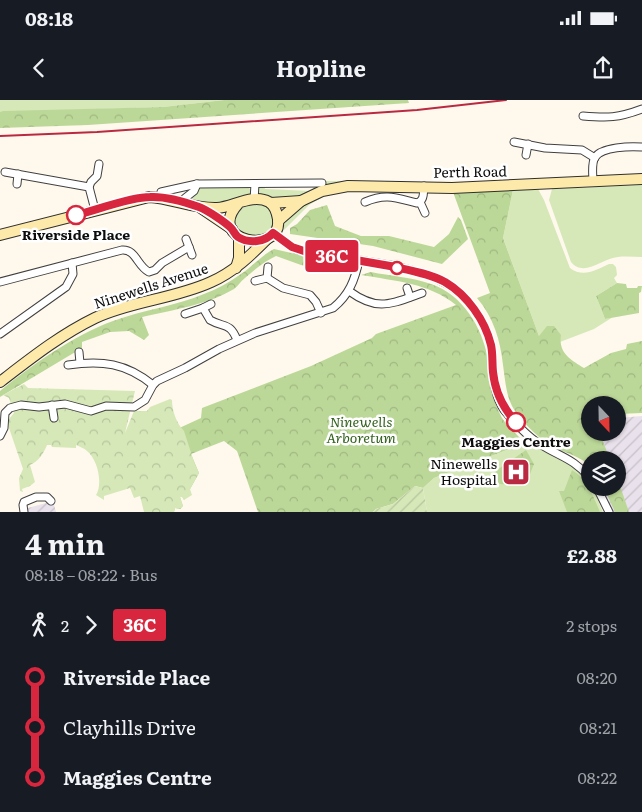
<!DOCTYPE html>
<meta charset="utf-8">
<style>
:root{--surface:#171b24;--page:#242831;--text:#f1f3f6;--muted:#9ea1a6}
body{margin:0;font-family:Literata,serif;background:var(--page);color:var(--text);height:100vh;display:flex;flex-direction:column;font-size:19px;white-space:nowrap}
*{box-sizing:border-box;margin:0}
p{font-size:16px;color:var(--muted)}
.icon{flex:none;width:28px;height:28px;fill:none;stroke:currentColor;stroke-width:2;stroke-linecap:round;stroke-linejoin:round}
.map{position:relative;height:412px;overflow:hidden}
.side{display:flex;flex-direction:column;background:var(--surface);flex:1}
.side>*{flex:none}
.badge{padding:0 10px;border-radius:4px;font-size:18px;line-height:32px}
.needle{width:32px;rotate:158deg}
.buttons{position:absolute;left:581px;top:296px;display:grid;gap:10px}
.buttons a{display:grid;place-items:center;width:45px;height:45px;border-radius:50%;background:var(--surface);box-shadow:0 1px 4px #0004;font-size:25px}
.map>.badge{position:absolute;translate:-50% -50%;box-shadow:0 0 0 2px #fff}
.legs{display:flex;align-items:center;gap:8px;height:55px;padding:0 25px;font-size:16px}
.legs p{margin-inline-start:auto}
.headline{display:flex;align-items:center;justify-content:space-between;height:85px;padding:0 25px}
h1{font-size:28px;font-weight:700;line-height:38px}
ul{padding:0 25px;list-style:none}
li{display:flex;align-items:center;gap:18px;height:50px;font-size:19px}
li i{display:grid;place-items:center;width:8px;height:100%;margin:0 6px;background:currentColor}
li i::after{content:'';width:12px;height:12px;margin:-6px;border:4px solid;border-radius:50%;background:var(--surface)}
li p{margin-inline-start:auto}
li:first-child i{background:linear-gradient(#0000 50%,currentColor 0)}
li:last-child i{background:linear-gradient(currentColor 50%,#0000 0)}
.status{display:flex;justify-content:space-between;align-items:center;height:35px;padding:0 25px;background:var(--surface);direction:ltr}
.status svg{height:14px;fill:currentColor}
header{display:flex;justify-content:space-between;align-items:center;height:65px;padding:0 25px;background:var(--surface);font-size:22px;font-weight:700}
.map>svg:first-child{display:block}
.industrial{fill:url(#industrial-furrows)}
.grass{fill:#d6e8b8}
.forest{fill:url(#forest-crowns)}
.park{fill:url(#park-crowns)}
.garden{fill:url(#garden-furrows)}
.lines{fill:none;stroke-linecap:round;stroke-linejoin:round}
.street-casing{stroke:#404040;stroke-width:9}
.secondary-casing{stroke:#2f2f2f;stroke-width:12}
.street{stroke:#fff;stroke-width:7}
.secondary{stroke:#fdeaaa;stroke-width:10}
.rail{stroke:#b92941;stroke-width:2}
.line-1-casing{stroke:#fff;stroke-width:11}
.line-1{stroke:#d7263d;stroke-width:8}
.stop-1-dot{fill:#fff;stroke:#d7263d;stroke-width:2.5}
.labels{text-anchor:middle;stroke-width:5;stroke-linejoin:round;paint-order:stroke}
.street-label{font-size:14px;fill:#0d0d0d;stroke:#fff}
.stop-label{font-size:14px;font-weight:bold;fill:#0d0d0d;stroke:#fff}
.park-label{font-size:14px;font-style:italic;fill:#35631f;stroke:#fff}
.poi-label{font-size:14px;fill:#0d0d0d;stroke:#fff;text-anchor:end}
</style>
<div class="status"><b>08:18</b><svg viewBox="0 0 49 12"><path d="M0 12V9h3v3zM5 12V6h3v6zM10 12V3h3v9zM15 12V0h3v12zM26 1h20v11H26zM47 4h2v5h-2z"/></svg></div>
<header><svg class="icon" aria-label="back" viewBox="0 0 24 24"><path d="M15 5l-7 7 7 7"/></svg>Hopline<svg class="icon" aria-label="share" viewBox="0 0 24 24"><path d="M12 15V3M7 8l5-5 5 5M5 13v7h14v-7"/></svg></header>
<div class="map">
<svg width="642" height="412" viewBox="0 0 642 412">
<defs>
<pattern id="industrial-furrows" width="10" height="10" patternUnits="userSpaceOnUse" patternTransform="scale(1.25)"><rect width="10" height="10" fill="#e9e1eb"/><path d="M-1 1l2-2M0 10L10 0M9 11l2-2" fill="none" stroke="#c7c0c8"/></pattern>
<pattern id="forest-crowns" width="20" height="18" patternUnits="userSpaceOnUse" patternTransform="scale(1.25)"><rect width="20" height="18" fill="#bcd898"/><path d="M2 6a3 3 0 1 1 6 0M12 15a3 3 0 1 1 6 0" fill="none" stroke="#a0b882"/></pattern>
<pattern id="park-crowns" width="20" height="18" patternUnits="userSpaceOnUse" patternTransform="scale(1.25)"><rect width="20" height="18" fill="#d6e8b8"/><path d="M2 6a3 3 0 1 1 6 0M12 15a3 3 0 1 1 6 0" fill="none" stroke="#b6c69d"/></pattern>
<pattern id="garden-furrows" width="10" height="10" patternUnits="userSpaceOnUse" patternTransform="scale(1.25)"><rect width="10" height="10" fill="#d6e8b8"/><path d="M-1 1l2-2M0 10L10 0M9 11l2-2" fill="none" stroke="#b6c69d"/></pattern>
</defs>
<rect width="100%" height="100%" fill="#fff9ed"/>
<!-- industrial -->
<g class="industrial">
<polygon points="642,316 642,412 612,412 605,395 605,388 618,388 618,360 607,360 602,333 618,332 618,318"/>
<polygon points="53,401 56,412 28,412 28,408"/>
</g>
<!-- grass -->
<g class="grass">
<polygon points="0,0 224,0 163,7 0,12"/>
<path d="M325 81H345V82C313 94 293 103 259 96 257 91 257 89 261 86H264L265 89 311 91 314 87 322 86 325 84Z"/>
<path d="M642 85V157C634 157 626 156 618 157 603 158 584 178 571 162L549 100 552 89Z"/>
<path d="M199 88H249L251 91 250 95C224 103 215 106 188 101Z"/>
<path d="M538 89 544 100 570 168C583 178 596 170 609 164H613L616 167 617 175 614 178 617 183 596 196 605 219 613 217 594 229 560 242 539 236 503 138 513 90Z"/>
<path d="M328 94 309 105 283 131C285 111 311 101 328 94Z"/>
<path d="M247 104C253 104 258 104 263 105 277 111 278 131 262 136 259 137 254 136 250 136 240 135 237 131 233 122L239 108Z"/>
<path d="M525 343C541 350 590 367 590 388L593 389 603 412H427L423 388 434 378Z"/>
</g>
<!-- forest -->
<g class="forest">
<polygon points="224,0 408,0 409,3 88,25 0,28 0,12 3,11 163,7"/>
<path d="M513 90 503 138 539 236 547 226H554L561 235C558 253 571 260 584 268L611 253 626 249 627 244 642 241V313L618 314V305H590V332L600 333 610 360H590V366C580 356 565 353 553 347 541 341 518 318 512 306 506 294 505 279 503 265 500 240 494 218 477 198L490 193 453 92Z"/>
<polygon points="327,105 335,126 361,136 389,136 434,147 449,134 458,117 461,120 468,139 442,164 373,146 290,134 290,128 297,124 310,110"/>
<path d="M274 149 348 166 352 173 340 170 334 173 301 165 276 156C265 161 254 170 245 178 241 181 238 186 234 189 207 205 172 210 142 217L149 235 144 240 129 231 110 232 82 242V248L0 297V291C32 265 74 235 113 221 143 210 175 206 204 194 217 189 230 182 241 174 253 166 262 155 274 149Z"/>
<path d="M371 172C390 176 412 177 431 184 463 195 482 227 488 259 491 278 491 297 500 314 505 325 517 334 525 343L434 378 423 388 415 386 393 404 376 409 373 412H258L237 351 224 341 191 354 199 373 184 400 182 396 180 397 183 406 180 409 175 408 174 412H167L175 330 201 318 202 308 311 266 372 238 376 234 456 205C429 183 395 181 361 175Z"/>
<polygon points="617,183 626,184 627,188 637,188 638,186 642,186 641,192 639,193 639,213 605,219 596,196"/>
<path d="M526 350 534 364 530 374C519 379 497 394 492 375L494 372Z"/>
<path d="M572 370C588 380 593 396 600 412H567L559 391H564Z"/>
<polygon points="618,380 629,412 615,412 604,388 618,388"/>
</g>
<!-- park -->
<path class="park" d="M24 284 28 288 135 291 125 333 134 311H147L150 307 170 299 172 300C172 310 176 323 184 331L194 362 199 373 190 389 192 395 184 400 182 397H180L183 406 180 409 175 408 174 412H144L140 396 134 398 130 388 104 396V400L96 395C103 384 98 360 87 351 84 348 80 347 76 345V348L52 347 51 345H47C44 353 38 362 30 365L35 382 30 386 22 389 23 392 20 391 19 378 23 369 9 328V319L14 313 9 298 3 295Z"/>
<!-- garden -->
<polygon class="garden" points="415,386 423,388 427,412 373,412 376,409 393,404"/>
<g class="lines">
<defs>
<g id="street">
<path d="M583 16C608 18 618 18 642 9"/>
<polyline points="514,42 545,48 582,50 595,58"/>
<polyline points="526,55 528,44"/>
<polyline points="5,72 89,87 91,82 97,76 99,64"/>
<path d="M593 82C593 74 591 64 595 57 602 47 630 46 642 47"/>
<polyline points="17,84 18,74"/>
<polyline points="89,87 95,110"/>
<polyline points="161,92 197,84 322,83"/>
<polyline points="254,100 255,84"/>
<polyline points="180,102 194,91 197,84"/>
<path d="M365 102C386 93 396 98 417 103 425 100 423 93 424 86"/>
<polyline points="420,102 425,113"/>
<path d="M273 133C280 138 287 145 295 149 307 153 320 154 332 156 368 162 411 165 443 182 466 193 487 223 491 247 495 269 491 291 504 310 512 320 529 338 540 344 560 357 573 358 590 378"/>
<polyline points="186,139 192,155"/>
<polyline points="267,178 283,188 310,195 316,202 321,213"/>
<polyline points="255,181 267,178 268,167"/>
<path d="M0 182 122 150C136 149 137 166 149 172L155 170 162 163 189 147"/>
<polyline points="407,188 410,197"/>
<path d="M349 191C378 212 391 204 422 193"/>
<path d="M203 208 210 220C224 228 230 222 237 240"/>
<polyline points="185,214 203,208 211,204"/>
<polyline points="0,234 66,187 73,174 72,163"/>
<polyline points="79,252 80,263"/>
<path d="M68 265C102 260 126 263 153 285"/>
<polyline points="52,305 54,318"/>
<path d="M0 336 4 328 5 313 10 308 21 305 39 307 65 304 91 311 106 306 134 307 145 300 153 285 157 281 185 268 219 249 255 233 333 208C349 195 355 180 359 160"/>
<polyline points="597,388 609,412"/>
<polyline points="24,412 23,405 24,402 36,397 47,397 51,401"/>
</g>
<g id="secondary">
<polyline points="271,103 301,101"/>
<polyline points="201,108 232,129"/>
<polyline points="278,121 301,101 322,91 348,86 452,88 642,79"/>
<path d="M0 135 149 97C172 98 193 109 217 108 233 107 253 93 269 102 274 105 277 113 278 119 283 156 204 142 238 104"/>
<polyline points="236,168 239,158 239,138"/>
<path d="M0 282C30 259 60 235 95 218 131 201 174 199 211 182 234 172 251 155 268 138"/>
</g>
</defs>
<!-- street casing -->
<use href="#street" class="street-casing"/>
<!-- secondary casing -->
<use href="#secondary" class="secondary-casing"/>
<!-- street -->
<use href="#street" class="street"/>
<!-- secondary -->
<use href="#secondary" class="secondary"/>
<!-- rail -->
<polyline class="rail" points="0,36 97,32 417,10 506,0"/>
</g>
<g class="lines">
<defs>
<path id="line-1" d="M76 115C97 110 130 97 150 97 166 96 185 102 199 107 207 110 225 122 231 128 234 131 235 135 238 137 249 144 265 142 273 133L292 147 304 151C333 156 361 161 390 166 408 170 428 173 445 182 467 195 485 220 491 245 493 254 492 263 493 272 495 292 502 307 516 322"/>
</defs>
<!-- line-1 casing -->
<use href="#line-1" class="line-1-casing"/>
<!-- line-1 -->
<use href="#line-1" class="line-1"/>
</g>
<!-- icons -->
<defs>
<symbol id="hospital-square" viewBox="-11 -11 22 22"><rect x="-9" y="-9" width="18" height="18" rx="4" fill="#b92941" stroke="#fff"/><path d="M-5-5h3v3.5h4V-5h3V5h-3V1.5h-4V5h-3Z" fill="#fff"/></symbol>
</defs>
<g fill-rule="evenodd">
<use href="#hospital-square" x="500" y="356" width="32" height="32"/>
</g>
<!-- markers -->
<g class="stop-1-dot">
<circle cx="76" cy="115" r="9"/>
<circle cx="397" cy="168" r="6"/>
<circle cx="516" cy="322" r="9"/>
</g>
<g class="labels">
<!-- street labels -->
<g class="street-label">
<text transform="translate(470 72) rotate(-1)" y="5">Perth Road</text>
<text transform="translate(151 186) rotate(-18)" y="5">Ninewells Avenue</text>
</g>
<!-- stop labels -->
<g class="stop-label">
<text x="76" y="140">Riverside Place</text>
<text x="516" y="347">Maggies Centre</text>
</g>
<!-- park labels -->
<g class="park-label">
<text x="361" y="327">Ninewells<tspan x="361" dy="16">Arboretum</tspan></text>
</g>
<!-- poi labels -->
<g class="poi-label">
<text x="497" y="369">Ninewells<tspan x="497" dy="16">Hospital</tspan></text>
</g>
</g>
</svg>
<div class="buttons">
<a><svg class="needle" viewBox="-14 -14 28 28"><path d="M0-13l5 13h-10z" fill="#e53935"/><path d="M0 13l5-13h-10z" fill="#9ea1a6"/></svg></a>
<a><svg class="icon" aria-label="layers" viewBox="0 0 24 24"><path d="M12 4l9 5-9 5-9-5zM3 14l9 5 9-5"/></svg></a>
</div>
<b class="badge" style="left:332px;top:156px;background:#d7263d;color:#fff">36C</b>
</div>
<section class="side">
<div class="headline"><div><h1>4 min</h1><p>08:18 – 08:22 · Bus</p></div><b>£2.88</b></div>
<div class="legs"><svg class="icon" aria-label="walk" viewBox="0 0 24 24"><circle cx="13" cy="4" r="2"/><path d="M13 8l-2 6 4 7M11 14l-3 7M7 12l3-4h3l4 4"/></svg>2<svg class="icon" aria-label="forward" viewBox="0 0 24 24"><path d="M9 5l7 7-7 7"/></svg><b class="badge" style="background:#d7263d;color:#fff">36C</b><p>2 stops</p></div>
<ul>
<li><i style="color:#d7263d"></i><b>Riverside Place</b><p>08:20</p></li>
<li><i style="color:#d7263d"></i><span>Clayhills Drive</span><p>08:21</p></li>
<li><i style="color:#d7263d"></i><b>Maggies Centre</b><p>08:22</p></li>
</ul>
</section>
